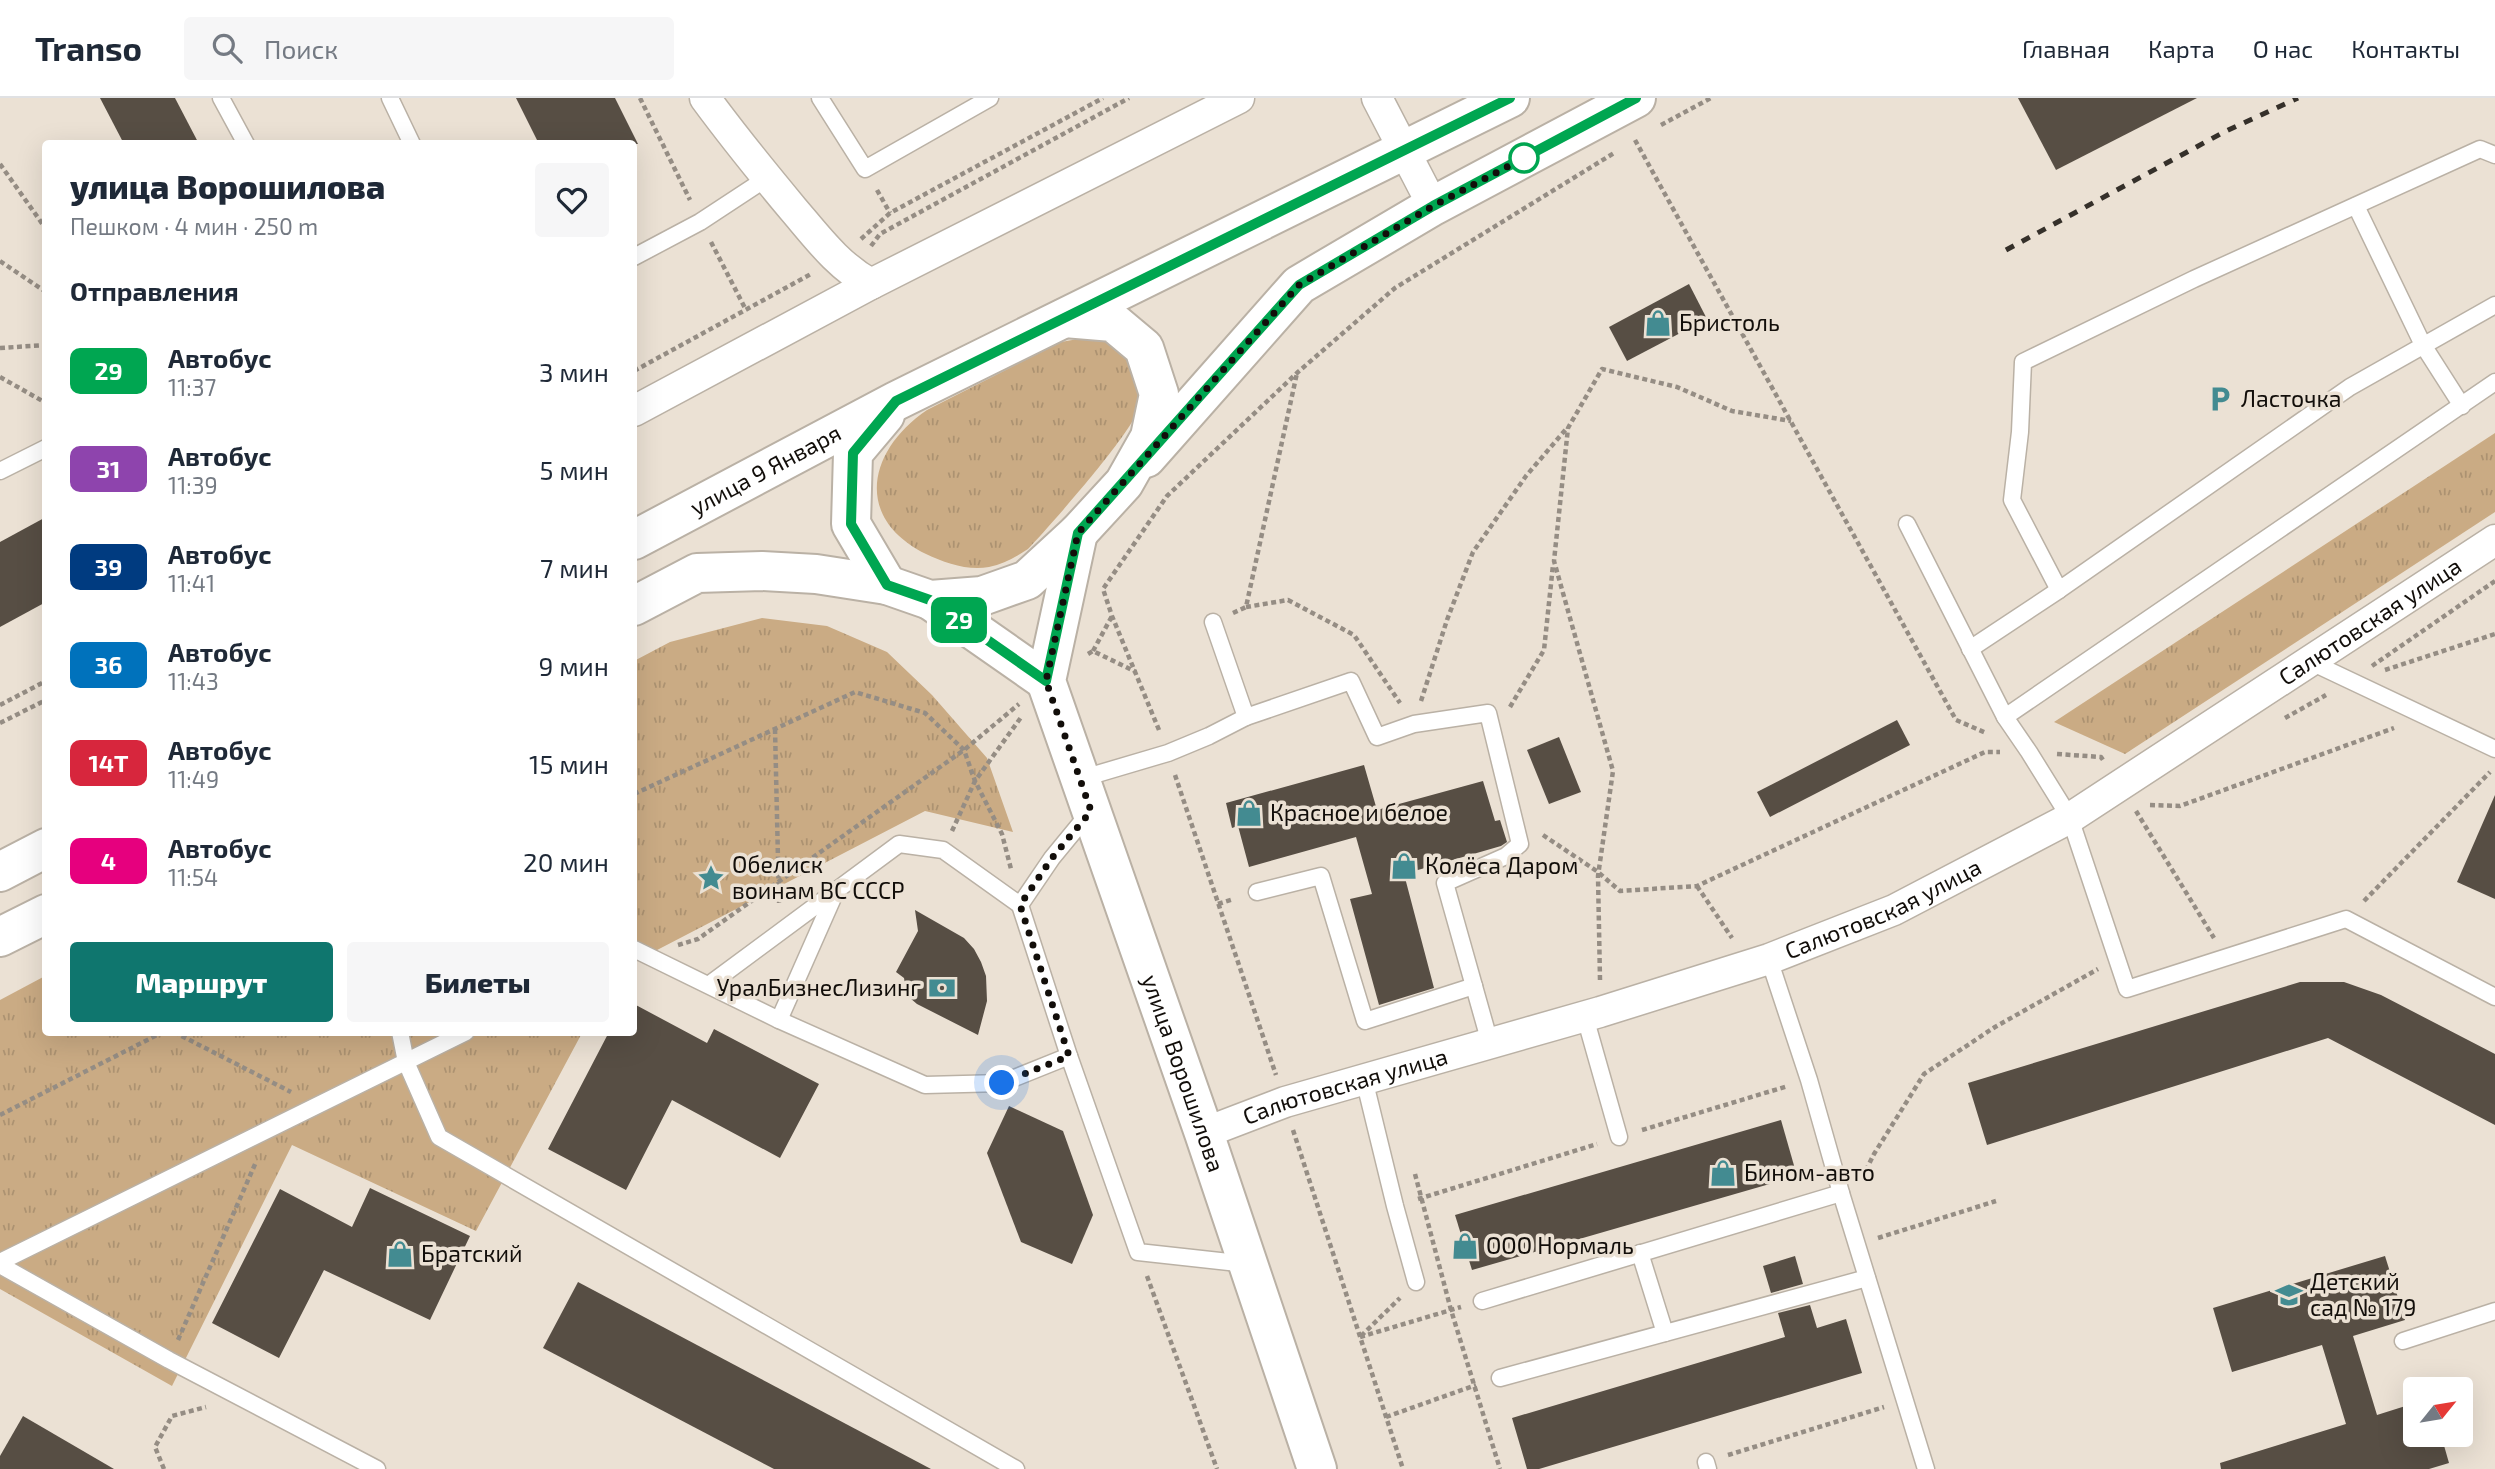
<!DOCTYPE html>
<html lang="ru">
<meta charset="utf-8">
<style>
:root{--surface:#fff;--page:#f6f6f7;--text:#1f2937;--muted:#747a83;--line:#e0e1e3;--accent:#0f766e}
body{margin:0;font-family:"Exo 2",sans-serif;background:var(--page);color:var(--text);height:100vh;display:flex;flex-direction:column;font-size:26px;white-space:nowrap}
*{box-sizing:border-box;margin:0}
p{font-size:23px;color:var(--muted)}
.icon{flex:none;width:38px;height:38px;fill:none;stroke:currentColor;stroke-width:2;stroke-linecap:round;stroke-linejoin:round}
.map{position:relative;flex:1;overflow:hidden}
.sheet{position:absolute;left:42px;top:42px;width:595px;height:896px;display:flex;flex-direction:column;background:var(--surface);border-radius:7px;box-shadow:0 7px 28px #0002}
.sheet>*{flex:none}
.badge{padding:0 14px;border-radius:10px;font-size:24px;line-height:46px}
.needle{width:46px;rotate:60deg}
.buttons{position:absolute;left:2403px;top:1279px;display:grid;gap:14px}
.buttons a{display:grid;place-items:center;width:70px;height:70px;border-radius:7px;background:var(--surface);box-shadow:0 7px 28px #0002;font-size:35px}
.you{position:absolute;width:35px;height:35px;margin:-18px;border:5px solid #fff;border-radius:50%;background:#1a73e8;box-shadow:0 0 0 10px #1a73e833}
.map>.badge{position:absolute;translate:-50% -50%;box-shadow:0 0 0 4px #fff}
h2{padding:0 28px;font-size:26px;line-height:63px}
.round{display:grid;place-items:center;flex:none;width:74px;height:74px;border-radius:7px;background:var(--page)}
.summary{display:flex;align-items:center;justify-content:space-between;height:119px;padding:0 28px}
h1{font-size:33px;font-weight:800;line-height:52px}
.action{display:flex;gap:14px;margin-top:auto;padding:14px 28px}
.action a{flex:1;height:80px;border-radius:7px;background:var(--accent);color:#fff;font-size:28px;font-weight:800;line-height:80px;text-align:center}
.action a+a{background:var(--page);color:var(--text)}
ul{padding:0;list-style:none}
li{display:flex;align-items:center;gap:21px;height:98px;padding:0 28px}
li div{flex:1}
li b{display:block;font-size:26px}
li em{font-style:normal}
li .badge{min-width:77px;font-weight:700;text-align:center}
header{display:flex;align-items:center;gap:42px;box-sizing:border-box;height:98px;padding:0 35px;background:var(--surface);border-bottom:2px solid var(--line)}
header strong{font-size:33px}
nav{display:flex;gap:38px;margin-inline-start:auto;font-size:24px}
.search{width:490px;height:63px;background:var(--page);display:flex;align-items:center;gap:18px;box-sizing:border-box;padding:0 24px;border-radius:7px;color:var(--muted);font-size:26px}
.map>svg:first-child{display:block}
.grass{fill:url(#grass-tufts)}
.building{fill:#574e44}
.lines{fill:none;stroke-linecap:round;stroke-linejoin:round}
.service-casing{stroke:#bab1a5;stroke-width:19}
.minor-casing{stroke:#bab1a5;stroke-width:33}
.secondary-casing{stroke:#bab1a5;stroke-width:42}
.path{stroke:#958d84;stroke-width:4.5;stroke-dasharray:5 3.5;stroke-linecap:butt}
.service{stroke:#fff;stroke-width:16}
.minor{stroke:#fff;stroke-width:30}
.secondary{stroke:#fff;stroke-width:38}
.rail{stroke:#35302a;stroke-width:5;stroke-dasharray:9 9;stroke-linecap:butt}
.line-casing{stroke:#fff;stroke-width:16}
.line{stroke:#00a651;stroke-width:10}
.walk{stroke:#120e0a;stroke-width:7;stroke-dasharray:0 12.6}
.stop-dot{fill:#fff;stroke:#00a651;stroke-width:3.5}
.labels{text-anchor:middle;stroke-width:7;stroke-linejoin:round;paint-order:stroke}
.poi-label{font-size:23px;fill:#120e0a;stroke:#ebe1d4;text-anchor:start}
.street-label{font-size:23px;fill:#120e0a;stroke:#ebe1d4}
</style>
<header>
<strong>Transo</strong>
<div class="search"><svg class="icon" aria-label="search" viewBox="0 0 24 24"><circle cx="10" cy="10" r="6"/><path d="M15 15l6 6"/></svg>Поиск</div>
<nav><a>Главная</a><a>Карта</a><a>О нас</a><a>Контакты</a></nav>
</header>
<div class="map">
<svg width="2495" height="1371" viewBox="0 0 2495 1371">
<defs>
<pattern id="grass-tufts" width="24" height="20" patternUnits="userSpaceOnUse" patternTransform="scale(1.75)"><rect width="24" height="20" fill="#caab84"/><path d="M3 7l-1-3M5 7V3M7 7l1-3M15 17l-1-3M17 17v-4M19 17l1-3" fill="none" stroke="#ac9271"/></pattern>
</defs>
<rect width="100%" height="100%" fill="#ebe1d4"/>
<!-- grass -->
<g class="grass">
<path d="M1089 239C1114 242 1118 245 1131 266 1138 276 1142 294 1140 307 1136 331 1049 429 1028 451 1016 459 1004 466 989 469 968 473 945 465 926 456 853 420 868 352 927 312L1061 244Z"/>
<polygon points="2495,335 2495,414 2125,656 2054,624"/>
<polygon points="762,520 827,528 887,554 932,597 987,660 1013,734 925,713 634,864 634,563 670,544"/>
<polygon points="45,878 46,934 582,935 476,1133 292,1047 172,1288 0,1191 0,902"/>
</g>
<!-- building -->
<g class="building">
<polygon points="100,0 175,0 199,46 124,46"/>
<polygon points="516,0 615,0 638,46 539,46"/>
<polygon points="2018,0 2197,0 2056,72"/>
<polygon points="1689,186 1707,221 1627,263 1609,229"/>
<polygon points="46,419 46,504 0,529 0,444"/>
<polygon points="1897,622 1910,647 1770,719 1757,694"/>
<polygon points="1559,639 1581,694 1549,706 1527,652"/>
<polygon points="1364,667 1377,712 1483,683 1495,723 1500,722 1507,744 1501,748 1404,776 1434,890 1379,907 1350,801 1372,796 1356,739 1249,769 1238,728 1232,730 1226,705"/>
<polygon points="2495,697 2495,801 2457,784"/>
<polygon points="915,812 964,840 974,851 981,864 986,878 987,903 978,937 917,906 910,900 906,892 904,880 896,874 918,833"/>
<polygon points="2300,884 2344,884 2381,897 2495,956 2495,1027 2328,940 1987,1047 1968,985"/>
<polygon points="634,906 707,945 714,931 819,986 780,1060 672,1002 626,1092 548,1051 609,934 634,934"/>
<polygon points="1009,1008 1063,1033 1093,1117 1072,1166 1021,1144 987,1055"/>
<polygon points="1781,1022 1797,1078 1472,1172 1455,1117"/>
<polygon points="370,1090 470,1138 430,1222 324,1172 279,1260 212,1225 280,1091 352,1129"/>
<polygon points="1795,1158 1803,1186 1771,1195 1763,1168"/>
<polygon points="2385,1158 2405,1222 2353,1238 2377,1317 2415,1305 2415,1337 2441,1337 2449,1365 2429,1371 2221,1371 2220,1365 2346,1326 2322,1247 2232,1274 2213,1210"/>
<polygon points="578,1184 931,1371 774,1371 543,1250"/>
<polygon points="1810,1207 1817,1230 1846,1221 1862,1275 1539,1371 1527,1371 1512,1320 1785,1239 1778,1215"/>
<polygon points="23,1318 114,1371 0,1371 0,1358"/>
</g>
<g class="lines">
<defs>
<g id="service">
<polyline points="221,0 246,46"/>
<polyline points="390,0 412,46"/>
<polyline points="820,0 865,71 990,0"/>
<polyline points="2495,57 2480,51 2194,181 2023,264 2020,334 2012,402 2059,492 2350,289 2495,207"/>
<polyline points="2356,108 2423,247 2462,308"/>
<polyline points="634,159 700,124 767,80"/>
<polyline points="2495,284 2005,619 2029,654 2070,720 2127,891 2346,821 2495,899"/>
<polyline points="0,373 46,350"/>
<polyline points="1907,426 2005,619"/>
<polyline points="1970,551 2059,492"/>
<polyline points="2311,564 2495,651"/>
<polyline points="1246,619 1351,583 1377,639 1414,626 1488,615 1520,746 1506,758 1445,785 1490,945"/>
<polyline points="1080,681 1168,655 1209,638 1246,619 1213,524"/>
<polyline points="1089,715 1052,760 1020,807 1069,958 1138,1154 1247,1166"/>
<polyline points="1257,794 1321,778 1365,923 1474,888"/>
<polyline points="634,851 779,922 925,987 1002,985 1069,958"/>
<polyline points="1769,861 1809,982 1841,1095 1926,1371"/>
<polyline points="710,886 899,746 943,752 1020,807"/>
<polyline points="1585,919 1619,1039"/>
<polyline points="779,922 836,793"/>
<polyline points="400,934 406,964 439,1039 1016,1371"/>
<polyline points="1364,981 1395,1108 1416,1184"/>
<polyline points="1640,1155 1665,1235"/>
<polyline points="0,1164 466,934"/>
<polyline points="0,1167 169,1262 377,1371"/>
<polyline points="1482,1203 1841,1095"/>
<polyline points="2403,1243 2495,1213"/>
<polyline points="1500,1280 1867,1180"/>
<polyline points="1706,1364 1708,1371"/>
</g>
<g id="minor">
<path d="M705 0C733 38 763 75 793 111 817 139 838 168 871 186"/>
<polyline points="1377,0 1433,108"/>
<polyline points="634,313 871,186 1239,0"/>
<path id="s1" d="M1204 1035 1285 1004 1600 914 1769 861 1894 812 2070 720 2495 442"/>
</g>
<g id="secondary">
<polyline points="885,317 853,355 851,426 887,487"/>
<polyline points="1146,360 1299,187 1433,108 1636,0"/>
<path id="s2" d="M1078 435 1046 583 1204 1035 1317 1371"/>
<path id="s3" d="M634 442 896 303 1510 0"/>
<polyline points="930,502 1046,583"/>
<polyline points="634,508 697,475 762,473 816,476 887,487 930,502 982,498 1027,482 1078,435 1124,385 1150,339 1159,296 1144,250 1113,224 1065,220"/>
<polyline points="0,774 46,750"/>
<polyline points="0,839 46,816"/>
</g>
</defs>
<!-- service casing -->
<use href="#service" class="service-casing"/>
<!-- minor casing -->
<use href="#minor" class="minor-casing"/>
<!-- secondary casing -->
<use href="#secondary" class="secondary-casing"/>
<!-- path -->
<g class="path">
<polyline points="640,0 690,102"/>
<polyline points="1661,27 1711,0"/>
<polyline points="1635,42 1956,622 1986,635"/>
<polyline points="0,66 46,131"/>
<polyline points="877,92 890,115"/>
<polyline points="861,141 890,115 1103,0"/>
<polyline points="711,144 746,212"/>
<polyline points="871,148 880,136 1129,0"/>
<polyline points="0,163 46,194"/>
<polyline points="0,250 46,247"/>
<polyline points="634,273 811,176"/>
<polyline points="0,279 46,305"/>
<polyline points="1246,509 1288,502 1354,537 1400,605"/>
<polyline points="1233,515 1246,509 1297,275"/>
<polyline points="1093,553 1112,518"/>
<polyline points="1088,556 1093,553 1136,574"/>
<polyline points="2372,568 2495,483"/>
<polyline points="2385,572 2495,536"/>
<polyline points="1421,603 1447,522 1473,454 1526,378 1567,330"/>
<polyline points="0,607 46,583"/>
<polyline points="1510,609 1544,552 1553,467"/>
<polyline points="2285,620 2326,597"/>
<polyline points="0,625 46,602"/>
<polyline points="775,631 779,805"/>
<polyline points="1159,632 1112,518 1103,491 1167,398 1298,274 1395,190 1614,55"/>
<polyline points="2057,656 2101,659 2103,662"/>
<polyline points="1175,677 1276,977"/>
<polyline points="634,696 855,594 925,615 964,652 975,683 1002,736 1011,771"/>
<polyline points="2150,707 2180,708 2394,630"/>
<polyline points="2136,713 2214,840"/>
<polyline points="952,733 975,683 1022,618"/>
<polyline points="1543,737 1598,774 1620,793 1697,788 1985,654 2000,654"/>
<polyline points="1697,788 1732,840"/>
<polyline points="2364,803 2490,674"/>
<polyline points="1218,806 1234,801"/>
<polyline points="678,847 698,841 964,652 1019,606"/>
<polyline points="1600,882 1598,778 1613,673 1554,463 1568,330 1602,271 1677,289 1732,313 1791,323"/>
<polyline points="174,934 291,994"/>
<polyline points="0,1017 163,934"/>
<polyline points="1293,1032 1403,1371"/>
<polyline points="1642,1032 1788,988"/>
<polyline points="1415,1076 1451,1212 1500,1371"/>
<polyline points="1862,1080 1874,1056 1924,976 1995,929 2098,871"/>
<polyline points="1418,1101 1597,1046"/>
<polyline points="1878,1140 1996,1103"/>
<polyline points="1147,1178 1217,1371"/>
<polyline points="1361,1238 1400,1200"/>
<polyline points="1360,1239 1461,1209"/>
<polyline points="178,1242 256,1064"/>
<polyline points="1386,1319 1476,1287"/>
<polyline points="1728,1357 1884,1309"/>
<polyline points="164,1371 155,1349 172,1318 206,1309"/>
</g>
<!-- service -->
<use href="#service" class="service"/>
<!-- minor -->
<use href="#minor" class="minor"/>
<!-- secondary -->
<use href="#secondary" class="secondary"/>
<!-- rail -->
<polyline class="rail" points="2006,152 2224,34 2298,0"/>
</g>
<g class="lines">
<defs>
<polyline id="line" points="1510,0 896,303 853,355 851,426 887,487 930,502 1046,583 1078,435 1299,187 1433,108 1636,0"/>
</defs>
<!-- line casing -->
<use href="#line" class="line-casing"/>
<!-- line -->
<use href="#line" class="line"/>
<!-- walk -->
<polyline class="walk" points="1002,985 1069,958 1020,807 1052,760 1091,713 1046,583 1078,435 1299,187 1433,108 1524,60"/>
</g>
<!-- icons -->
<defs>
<symbol id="shop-bare" viewBox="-9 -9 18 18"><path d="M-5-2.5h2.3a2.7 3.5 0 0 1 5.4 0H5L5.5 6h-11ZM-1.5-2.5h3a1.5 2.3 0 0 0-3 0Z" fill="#438b91" stroke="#ebe1d4" stroke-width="2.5" paint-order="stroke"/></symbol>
<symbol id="parking-bare" viewBox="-9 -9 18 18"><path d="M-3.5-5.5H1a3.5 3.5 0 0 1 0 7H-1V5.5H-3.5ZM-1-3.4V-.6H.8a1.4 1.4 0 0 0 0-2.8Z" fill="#438b91" stroke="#ebe1d4" stroke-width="2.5" paint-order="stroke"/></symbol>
<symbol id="sight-bare" viewBox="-9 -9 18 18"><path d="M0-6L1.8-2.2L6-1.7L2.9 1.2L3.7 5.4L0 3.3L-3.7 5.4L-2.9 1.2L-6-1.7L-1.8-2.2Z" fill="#438b91" stroke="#ebe1d4" stroke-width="2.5" paint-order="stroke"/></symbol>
<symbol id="bank-bare" viewBox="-9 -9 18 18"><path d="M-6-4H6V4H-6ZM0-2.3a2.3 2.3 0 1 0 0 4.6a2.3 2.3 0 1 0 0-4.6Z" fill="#438b91" stroke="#ebe1d4" stroke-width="2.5" paint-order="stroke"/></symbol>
<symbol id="school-bare" viewBox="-9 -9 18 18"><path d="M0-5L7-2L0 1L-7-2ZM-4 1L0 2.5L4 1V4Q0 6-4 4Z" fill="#438b91" stroke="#ebe1d4" stroke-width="2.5" paint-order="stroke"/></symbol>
</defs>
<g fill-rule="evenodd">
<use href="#shop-bare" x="1639" y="206" width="38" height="38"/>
<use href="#parking-bare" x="2201" y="282" width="38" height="38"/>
<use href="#shop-bare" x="1230" y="696" width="38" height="38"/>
<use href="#shop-bare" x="1385" y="749" width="38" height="38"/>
<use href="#sight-bare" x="692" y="761" width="38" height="38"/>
<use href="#bank-bare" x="923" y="871" width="38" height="38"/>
<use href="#shop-bare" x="1704" y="1056" width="38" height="38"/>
<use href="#shop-bare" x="1446" y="1129" width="38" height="38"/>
<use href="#shop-bare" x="381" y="1137" width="38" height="38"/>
<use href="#school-bare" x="2270" y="1178" width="38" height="38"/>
</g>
<!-- markers -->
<circle class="stop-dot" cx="1524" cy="60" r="14"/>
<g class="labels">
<!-- poi labels -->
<g class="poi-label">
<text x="1679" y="233">Бристоль</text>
<text x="2241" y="309">Ласточка</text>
<text x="1270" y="723">Красное и белое</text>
<text x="732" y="775">Обелиск<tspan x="732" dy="26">воинам ВС СССР</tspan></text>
<text x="1425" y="776">Колёса Даром</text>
<text x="921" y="898" text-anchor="end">УралБизнесЛизинг</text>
<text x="1744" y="1083">Бином-авто</text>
<text x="1486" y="1156">ООО Нормаль</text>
<text x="421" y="1164">Братский</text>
<text x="2310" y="1192">Детский<tspan x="2310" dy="26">сад № 179</tspan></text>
</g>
<!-- street labels -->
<g class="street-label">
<text dy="8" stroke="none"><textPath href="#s3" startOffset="149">улица 9 Января</textPath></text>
<text dy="8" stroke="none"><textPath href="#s1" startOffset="1283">Салютовская улица</textPath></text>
<text dy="8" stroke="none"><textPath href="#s1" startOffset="716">Салютовская улица</textPath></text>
<text dy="8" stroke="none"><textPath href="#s2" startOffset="567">улица Ворошилова</textPath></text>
<text dy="8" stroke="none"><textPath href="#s1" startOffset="149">Салютовская улица</textPath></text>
</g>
</g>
</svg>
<div class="buttons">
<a><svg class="needle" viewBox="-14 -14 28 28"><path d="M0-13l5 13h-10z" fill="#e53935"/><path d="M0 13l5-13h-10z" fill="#747a83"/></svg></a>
</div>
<div class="you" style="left:1002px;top:985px"></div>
<b class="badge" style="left:959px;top:522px;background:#00a651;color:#fff">29</b>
<section class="sheet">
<div class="summary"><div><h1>улица Ворошилова</h1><p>Пешком · 4 мин · 250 m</p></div><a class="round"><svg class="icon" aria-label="heart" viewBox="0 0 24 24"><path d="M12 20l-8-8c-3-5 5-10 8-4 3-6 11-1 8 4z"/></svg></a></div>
<h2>Отправления</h2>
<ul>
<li><span class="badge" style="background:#00a651;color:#fff">29</span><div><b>Автобус</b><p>11:37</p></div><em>3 мин</em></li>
<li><span class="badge" style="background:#8e44ad;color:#fff">31</span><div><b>Автобус</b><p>11:39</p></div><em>5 мин</em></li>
<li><span class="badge" style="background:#003b80;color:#fff">39</span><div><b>Автобус</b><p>11:41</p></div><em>7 мин</em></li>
<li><span class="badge" style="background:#0072bc;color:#fff">36</span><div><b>Автобус</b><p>11:43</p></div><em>9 мин</em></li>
<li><span class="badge" style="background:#d7263d;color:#fff">14Т</span><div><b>Автобус</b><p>11:49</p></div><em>15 мин</em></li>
<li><span class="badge" style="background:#e6007e;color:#fff">4</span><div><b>Автобус</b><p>11:54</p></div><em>20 мин</em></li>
</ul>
<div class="action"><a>Маршрут</a><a>Билеты</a></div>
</section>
</div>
